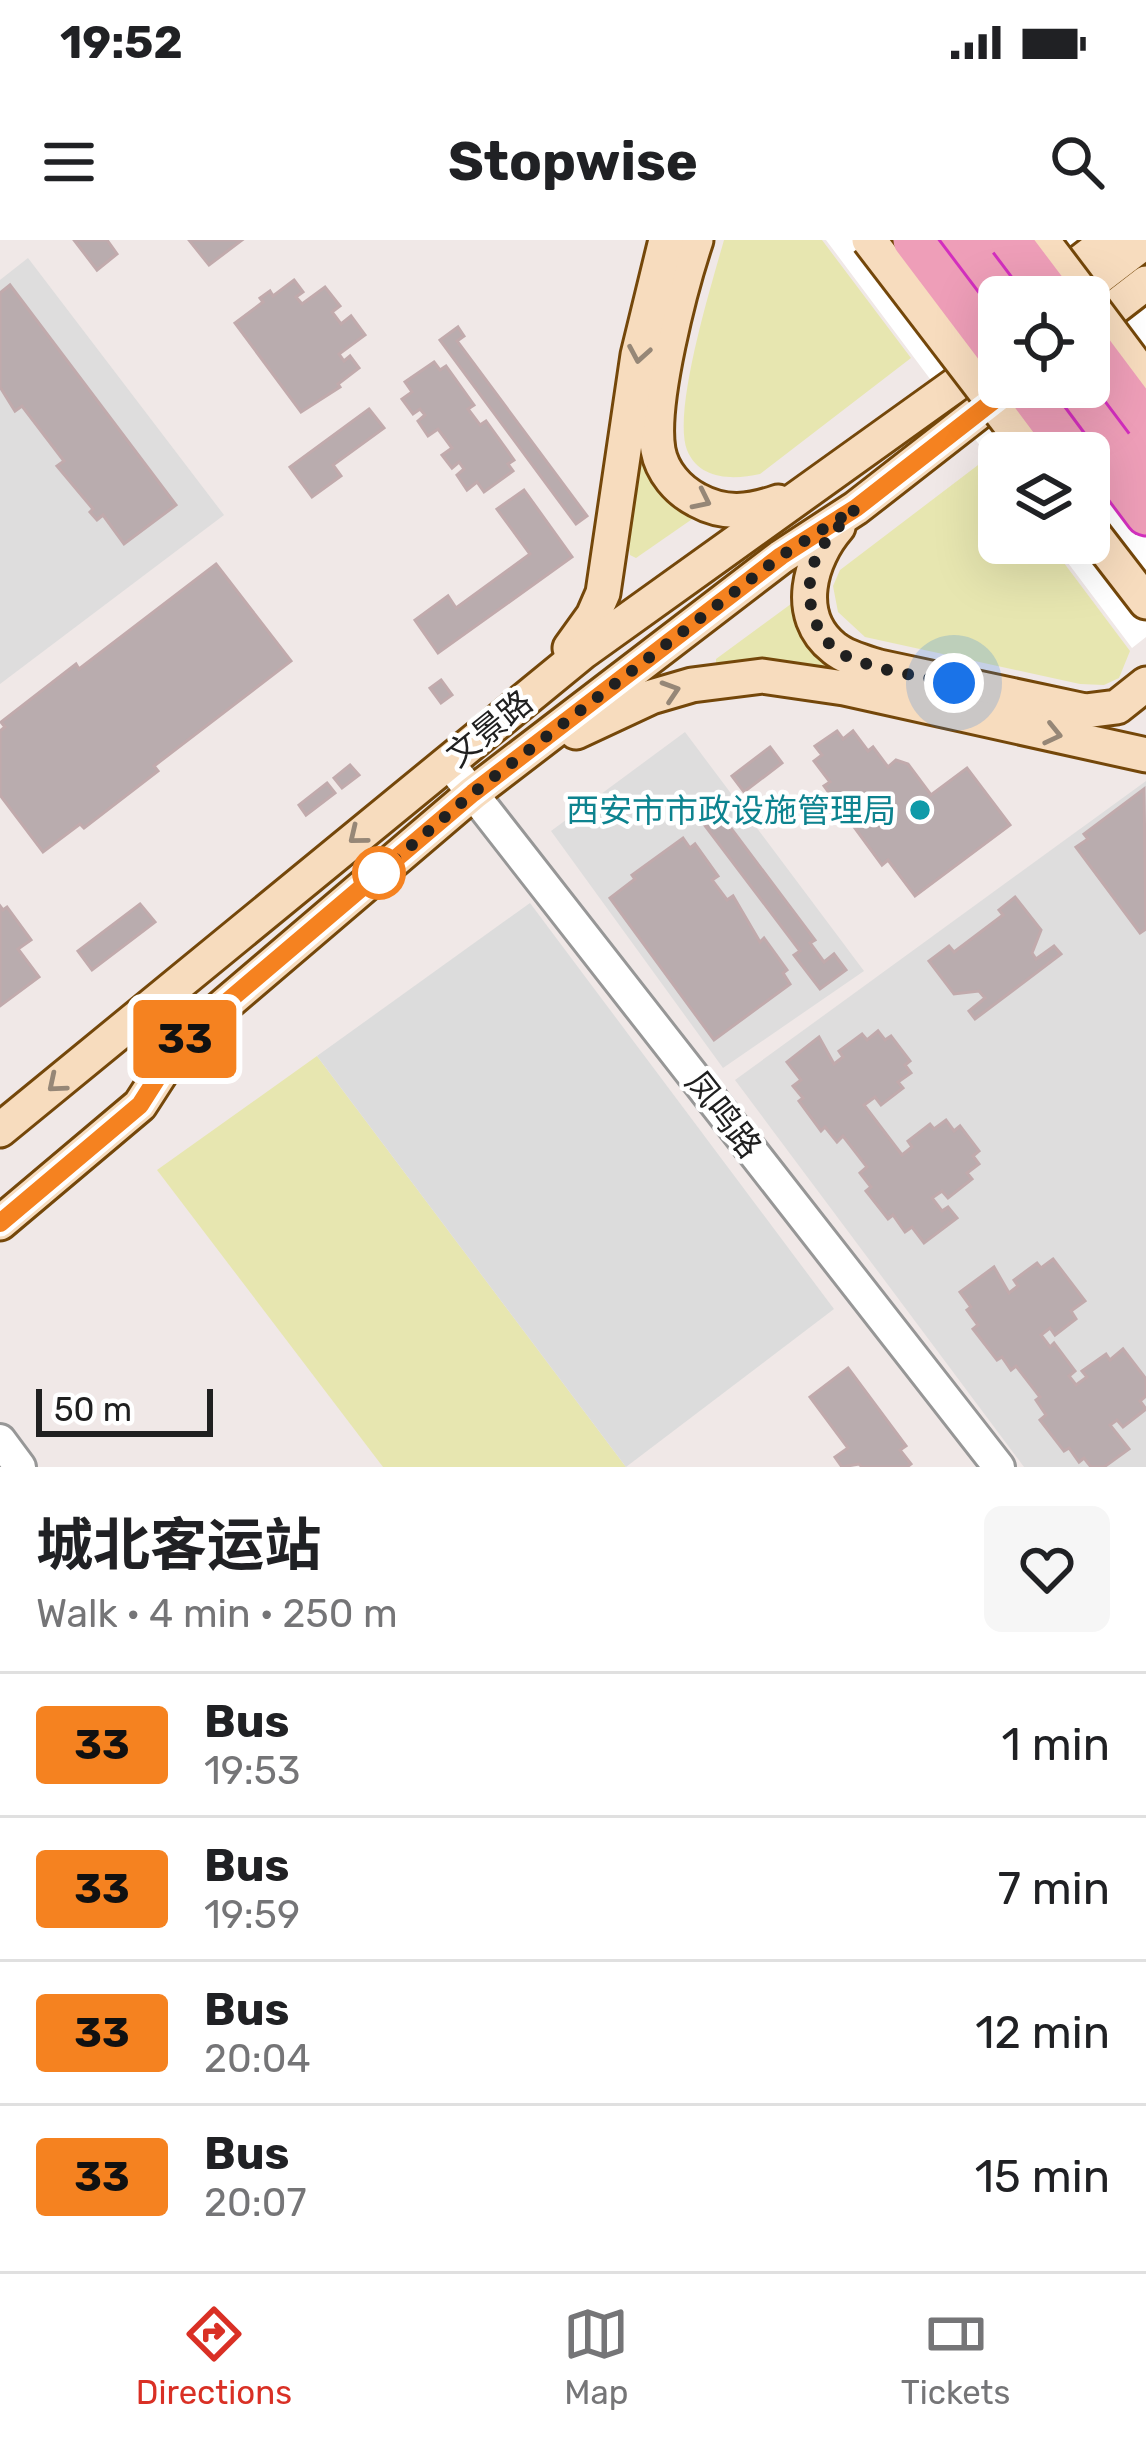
<!DOCTYPE html>
<meta charset="utf-8">
<style>
:root{--surface:#fff;--page:#f6f6f6;--text:#202124;--muted:#757577;--line:#e0e0e0;--accent:#d93025}
body{margin:0;font-family:Rubik,"Noto Sans SC",sans-serif;background:var(--page);color:var(--text);height:100vh;display:flex;flex-direction:column;font-size:45px;white-space:nowrap}
*{box-sizing:border-box;margin:0}
p{font-size:39px;color:var(--muted)}
.icon{flex:none;width:66px;height:66px;fill:none;stroke:currentColor;stroke-width:2;stroke-linecap:round;stroke-linejoin:round}
.map{position:relative;height:1227px;overflow:hidden}
.panel{display:flex;flex-direction:column;background:var(--surface);flex:1}
.panel>*{flex:none}
.badge{padding:0 24px;border-radius:9px;font-size:42px;line-height:78px}
.fabs{position:absolute;left:978px;top:36px;display:grid;gap:24px}
.fabs a{display:grid;place-items:center;width:132px;height:132px;border-radius:18px;background:var(--surface);box-shadow:0 12px 48px #0002;font-size:60px}
.scale{position:absolute;left:36px;bottom:30px;width:177px;box-sizing:border-box;padding-left:12px;border:6px solid #202020;border-top:0;font-size:33px;line-height:42px;white-space:nowrap;color:#202020;-webkit-text-stroke:9px #fff;paint-order:stroke}
.you{position:absolute;width:60px;height:60px;margin:-30px;border:9px solid #fff;border-radius:50%;background:#1a73e8;box-shadow:0 0 0 18px #1a73e833}
.map>.badge{position:absolute;translate:-50% -50%;box-shadow:0 0 0 6px #fff}
.round{display:grid;place-items:center;flex:none;width:126px;height:126px;border-radius:18px;background:var(--page)}
.summary{display:flex;align-items:center;justify-content:space-between;height:204px;padding:0 36px}
h1{font-size:57px;font-weight:700;line-height:90px}
ul{padding:0;list-style:none}
li{display:flex;align-items:center;gap:36px;height:144px;padding:0 36px;border-top:3px solid var(--line)}
li div{flex:1}
li b{display:block;font-size:45px}
li em{font-style:normal}
li .badge{min-width:132px;font-weight:700;text-align:center}
.status{display:flex;justify-content:space-between;align-items:center;height:84px;padding:0 60px;background:var(--surface);direction:ltr}
.status svg{height:33px;fill:currentColor}
header{display:flex;justify-content:space-between;align-items:center;height:156px;padding:0 36px;background:var(--surface);font-size:54px;font-weight:700}
.tab-bar{display:flex;justify-content:space-around;align-items:center;height:168px;border-top:3px solid var(--line);background:var(--surface);font-size:33px;color:var(--muted)}
.tab-bar a{display:grid;justify-items:center;gap:6px}
.tab-bar .active{color:var(--accent)}
.map>svg:first-child{display:block}
.residential{fill:#dedddd}
.grass{fill:#e7e6b0}
.parking{fill:#dcdcdc}
.pier{fill:#fff;fill-rule:evenodd}
.building{fill:#b9acae;stroke:#c1aaac;stroke-width:3}
.lines{fill:none;stroke-linecap:round;stroke-linejoin:round}
.tertiary-casing{stroke:#979797;stroke-width:36}
.secondary-casing{stroke:#74470a;stroke-width:39}
.trunk-casing{stroke:#d32fbe;stroke-width:45}
.tertiary{stroke:#fff;stroke-width:30}
.secondary{stroke:#f7dcbe;stroke-width:33}
.trunk{stroke:#ee9eb8;stroke-width:39}
.secondary-bridge-casing{stroke:#74470a;stroke-width:39;stroke-linecap:butt}
.trunk-bridge-casing{stroke:#d32fbe;stroke-width:45;stroke-linecap:butt}
.secondary-bridge{stroke:#f7dcbe;stroke-width:33}
.trunk-bridge{stroke:#ee9eb8;stroke-width:39}
.oneway{stroke:#968777}
.line-casing{stroke:#fff;stroke-width:27}
.line{stroke:#f58220;stroke-width:18}
.walk{stroke:#202020;stroke-width:12;stroke-dasharray:0 21.6}
.culture-dot{fill:#0f9aa8;stroke:#fff;stroke-width:4.5}
.stop-dot{fill:#fff;stroke:#f58220;stroke-width:6}
.labels{text-anchor:middle;stroke-width:9;stroke-linejoin:round;paint-order:stroke}
.street-label{font-size:33px;fill:#202020;stroke:#fff}
.culture-label{font-size:33px;fill:#0d838f;stroke:#fff;text-anchor:end}
</style>
<div class="status"><b>19:52</b><svg viewBox="0 0 49 12"><path d="M0 12V9h3v3zM5 12V6h3v6zM10 12V3h3v9zM15 12V0h3v12zM26 1h20v11H26zM47 4h2v5h-2z"/></svg></div>
<header><svg class="icon" aria-label="menu" viewBox="0 0 24 24"><path d="M4 6h16M4 12h16M4 18h16"/></svg>Stopwise<svg class="icon" aria-label="search" viewBox="0 0 24 24"><circle cx="10" cy="10" r="6"/><path d="M15 15l6 6"/></svg></header>
<div class="map">
<svg width="1146" height="1227" viewBox="0 0 1146 1227">
<rect width="100%" height="100%" fill="#f0e8e7"/>
<!-- residential -->
<g class="residential">
<polygon points="28,18 224,275 0,444 0,40"/>
<polygon points="685,492 864,731 723,828 551,591"/>
<polygon points="1146,541 1146,1227 1024,1227 735,840"/>
</g>
<!-- grass -->
<g class="grass">
<path d="M724 0H822L911 118 760 234C733 240 699 240 687 210 672 171 712 43 724 0Z"/>
<polygon points="640,216 646,216 698,275 636,318 630,315 628,299"/>
<polygon points="986,219 999,236 999,303 1049,303 1130,411 1119,438 1104,445 1080,444 865,397 838,372 833,346 840,330"/>
<polygon points="795,361 851,435 793,423 716,423 716,419"/>
<polygon points="317,816 626,1227 383,1227 157,930"/>
</g>
<!-- parking -->
<polygon class="parking" points="530,663 834,1069 626,1227 317,816"/>
<!-- pier -->
<path class="pier" d="M826 0H1097L1146 66V397L1132 408 1053 303H1089V213H999V231ZM999 57H1089V147H999Z"/>
<!-- building -->
<g class="building">
<polygon points="74,0 107,0 117,14 97,30"/>
<polygon points="189,0 242,0 209,25"/>
<polygon points="294,40 303,52 296,57 302,64 325,47 340,66 332,72 341,84 351,76 365,95 339,114 344,121 350,116 359,128 338,144 340,147 301,172 235,83 263,62 260,58 270,51 273,56"/>
<polygon points="10,45 176,265 124,304 103,275 97,280 90,272 93,269 57,226 64,221 22,166 15,171 0,147 0,53"/>
<polygon points="458,87 464,96 457,101 587,276 576,284 440,100"/>
<polygon points="434,122 440,130 446,126 474,165 468,169 480,185 486,181 514,220 508,224 513,231 484,252 477,242 467,250 457,235 464,229 459,222 452,228 442,215 452,208 438,189 428,196 418,181 425,175 420,169 413,174 402,159 412,152 405,142"/>
<polygon points="369,169 384,188 333,225 341,236 312,257 290,227"/>
<polygon points="524,250 572,317 438,413 415,380 448,356 456,368 530,314 497,269"/>
<polygon points="216,324 291,421 154,526 158,531 84,588 80,584 43,612 0,555 0,491 5,487 1,482 76,424 79,429"/>
<polygon points="441,440 452,455 441,463 430,448"/>
<polygon points="837,491 843,499 853,491 868,511 873,507 888,527 896,520 908,524 931,555 967,528 1010,585 915,656 888,620 882,625 824,546 830,542 814,521 822,515 815,506"/>
<polygon points="770,507 782,523 744,552 732,536"/>
<polygon points="350,525 359,535 342,548 334,538"/>
<polygon points="327,543 335,553 306,575 299,565"/>
<polygon points="1144,549 1146,689 1140,693 1076,607 1088,599 1084,594"/>
<polygon points="718,571 815,700 810,703 824,722 834,714 846,730 820,749 794,715 800,711 703,583"/>
<polygon points="683,598 690,608 695,604 718,636 712,640 727,660 733,656 760,702 764,698 787,730 783,733 790,744 714,800 610,658 635,639 632,635"/>
<polygon points="1015,657 1041,690 1032,713 1036,719 1054,706 1061,714 975,779 969,771 985,758 979,751 954,754 929,721 949,706 954,712 1003,675 999,670"/>
<polygon points="140,664 155,682 92,730 78,711"/>
<polygon points="0,666 3,670 7,667 31,700 18,709 39,737 0,766"/>
<polygon points="878,791 885,800 891,796 910,821 905,825 911,833 898,842 903,848 881,865 875,857 864,865 902,915 912,907 908,901 930,884 934,889 946,880 954,891 960,886 979,911 973,916 979,924 967,933 972,939 948,958 942,951 932,958 942,971 948,967 957,978 924,1003 912,987 905,992 893,975 888,979 866,951 871,947 860,933 867,927 843,896 837,902 825,887 821,891 799,861 803,858 793,846 801,840 787,822 819,797 834,824 843,817 839,811 862,794 867,800"/>
<polygon points="1053,1019 1085,1061 1071,1071 1076,1079 1055,1095 1050,1088 1041,1095 1050,1107 1054,1103 1075,1131 1069,1136 1076,1145 1087,1137 1082,1131 1106,1114 1110,1120 1123,1109 1146,1139 1146,1156 1140,1161 1146,1169 1123,1187 1117,1180 1110,1185 1129,1209 1104,1227 1091,1227 1084,1218 1079,1222 1069,1208 1064,1211 1040,1180 1046,1175 1036,1160 1040,1157 1016,1126 1011,1130 1002,1117 997,1120 973,1089 978,1085 967,1070 971,1067 960,1052 994,1027 1009,1053 1018,1046 1014,1040 1037,1023 1041,1028"/>
<polygon points="848,1128 906,1206 900,1210 911,1224 907,1227 862,1227 859,1224 842,1227 835,1217 848,1208 810,1157"/>
</g>
<g class="lines">
<defs>
<g id="tertiary">
<polyline points="448,522 999,1227"/>
<polyline points="0,1200 20,1227"/>
</g>
<g id="secondary">
<path d="M696 0C680 48 650 163 658 210 662 232 678 250 697 260 724 275 750 272 778 262"/>
<polyline points="1044,50 1109,0"/>
<polyline points="1073,57 1146,1"/>
<polyline points="1089,87 1146,43"/>
<path d="M838 287C810 319 793 376 834 408 846 418 863 422 879 427L1085 471 1117 467 1146 444"/>
<polyline points="1089,288 1146,362"/>
<polyline points="570,408 593,376 603,353 638,115 666,0"/>
<polyline points="576,492 651,457 692,445 762,436 844,448 1146,515"/>
<polyline points="0,890 583,412 993,118"/>
<polyline points="0,983 140,865 180,803 473,553 781,317 856,268 1011,147"/>
</g>
<g id="trunk">
<polyline points="940,0 999,78"/>
<polyline points="977,0 1020,57"/>
<polyline points="1050,147 1146,275"/>
<polyline points="1087,147 1146,225"/>
</g>
</defs>
<!-- tertiary casing -->
<use href="#tertiary" class="tertiary-casing"/>
<!-- secondary casing -->
<use href="#secondary" class="secondary-casing"/>
<!-- trunk casing -->
<use href="#trunk" class="trunk-casing"/>
<!-- tertiary -->
<use href="#tertiary" class="tertiary"/>
<!-- secondary -->
<use href="#secondary" class="secondary"/>
<!-- trunk -->
<use href="#trunk" class="trunk"/>
<defs>
<g id="secondary-bridge">
<polyline points="869,0 1032,213"/>
<polyline points="1042,0 1085,57"/>
<polyline points="1089,63 1146,139"/>
</g>
<g id="trunk-bridge">
<polyline points="913,0 999,114"/>
<polyline points="1010,0 1053,57"/>
<polyline points="1089,105 1146,181"/>
<polyline points="1024,147 1073,213"/>
</g>
</defs>
<!-- secondary-bridge casing -->
<use href="#secondary-bridge" class="secondary-bridge-casing"/>
<!-- trunk-bridge casing -->
<use href="#trunk-bridge" class="trunk-bridge-casing"/>
<!-- secondary-bridge -->
<use href="#secondary-bridge" class="secondary-bridge"/>
<!-- trunk-bridge -->
<use href="#trunk-bridge" class="trunk-bridge"/>
</g>
<!-- one-way arrows -->
<defs><path id="oneway-chevron" d="M-2-3.5L2.5 0L-2 3.5" fill="none" stroke-width="1.6" stroke-linecap="round" stroke-linejoin="round" transform="scale(3)"/></defs>
<g class="oneway">
<use href="#oneway-chevron" transform="translate(639 114) rotate(100)"/>
<use href="#oneway-chevron" transform="translate(702 260) rotate(26)"/>
<use href="#oneway-chevron" transform="translate(671 451) rotate(-18)"/>
<use href="#oneway-chevron" transform="translate(1053 494) rotate(13)"/>
<use href="#oneway-chevron" transform="translate(357 596) rotate(141)"/>
<use href="#oneway-chevron" transform="translate(56 844) rotate(140)"/>
</g>
<g class="lines">
<defs>
<polyline id="line" points="0,983 140,865 180,802 473,553 781,316 856,268 1011,147"/>
</defs>
<!-- line casing -->
<use href="#line" class="line-casing"/>
<!-- line -->
<use href="#line" class="line"/>
<!-- walk -->
<path class="walk" d="M379 633 473 553 781 316 856 268C844 282 829 295 820 310 800 344 809 398 846 416 879 431 919 436 954 443"/>
</g>
<!-- markers -->
<circle class="culture-dot" cx="920" cy="570" r="12"/>
<circle class="stop-dot" cx="379" cy="633" r="24"/>
<g class="labels">
<!-- street labels -->
<g class="street-label">
<text transform="translate(489 488) rotate(-39)" y="12">文景路</text>
<text transform="translate(724 874) rotate(52)" y="12">凤鸣路</text>
</g>
<!-- culture labels -->
<g class="culture-label">
<text x="896" y="582">西安市市政设施管理局</text>
</g>
</g>
</svg>
<div class="fabs">
<a><svg class="icon" aria-label="locate" viewBox="0 0 24 24"><circle cx="12" cy="12" r="6"/><path d="M12 2v4M12 18v4M2 12h4M18 12h4"/></svg></a>
<a><svg class="icon" aria-label="layers" viewBox="0 0 24 24"><path d="M12 4l9 5-9 5-9-5zM3 14l9 5 9-5"/></svg></a>
</div>
<div class="scale">50 m</div>
<div class="you" style="left:954px;top:443px"></div>
<b class="badge" style="left:185px;top:799px;background:#f58220;color:#111">33</b>
</div>
<section class="panel">
<div class="summary"><div><h1>城北客运站</h1><p>Walk · 4 min · 250 m</p></div><a class="round"><svg class="icon" aria-label="heart" viewBox="0 0 24 24"><path d="M12 20l-8-8c-3-5 5-10 8-4 3-6 11-1 8 4z"/></svg></a></div>
<ul>
<li><span class="badge" style="background:#f58220;color:#111">33</span><div><b>Bus</b><p>19:53</p></div><em>1 min</em></li>
<li><span class="badge" style="background:#f58220;color:#111">33</span><div><b>Bus</b><p>19:59</p></div><em>7 min</em></li>
<li><span class="badge" style="background:#f58220;color:#111">33</span><div><b>Bus</b><p>20:04</p></div><em>12 min</em></li>
<li><span class="badge" style="background:#f58220;color:#111">33</span><div><b>Bus</b><p>20:07</p></div><em>15 min</em></li>
</ul>
</section>
<nav class="tab-bar">
<a class="active"><svg class="icon" aria-label="directions" viewBox="0 0 24 24"><path d="M12 3l9 9-9 9-9-9zM9 14v-3h6M13 9l2 2-2 2"/></svg>Directions</a>
<a><svg class="icon" aria-label="map" viewBox="0 0 24 24"><path d="M3 6l6-2 6 2 6-2v14l-6 2-6-2-6 2zM9 4v14M15 6v14"/></svg>Map</a>
<a><svg class="icon" aria-label="tickets" viewBox="0 0 24 24"><path d="M3 7h18v10H3zM15 7v10"/></svg>Tickets</a>
</nav>
